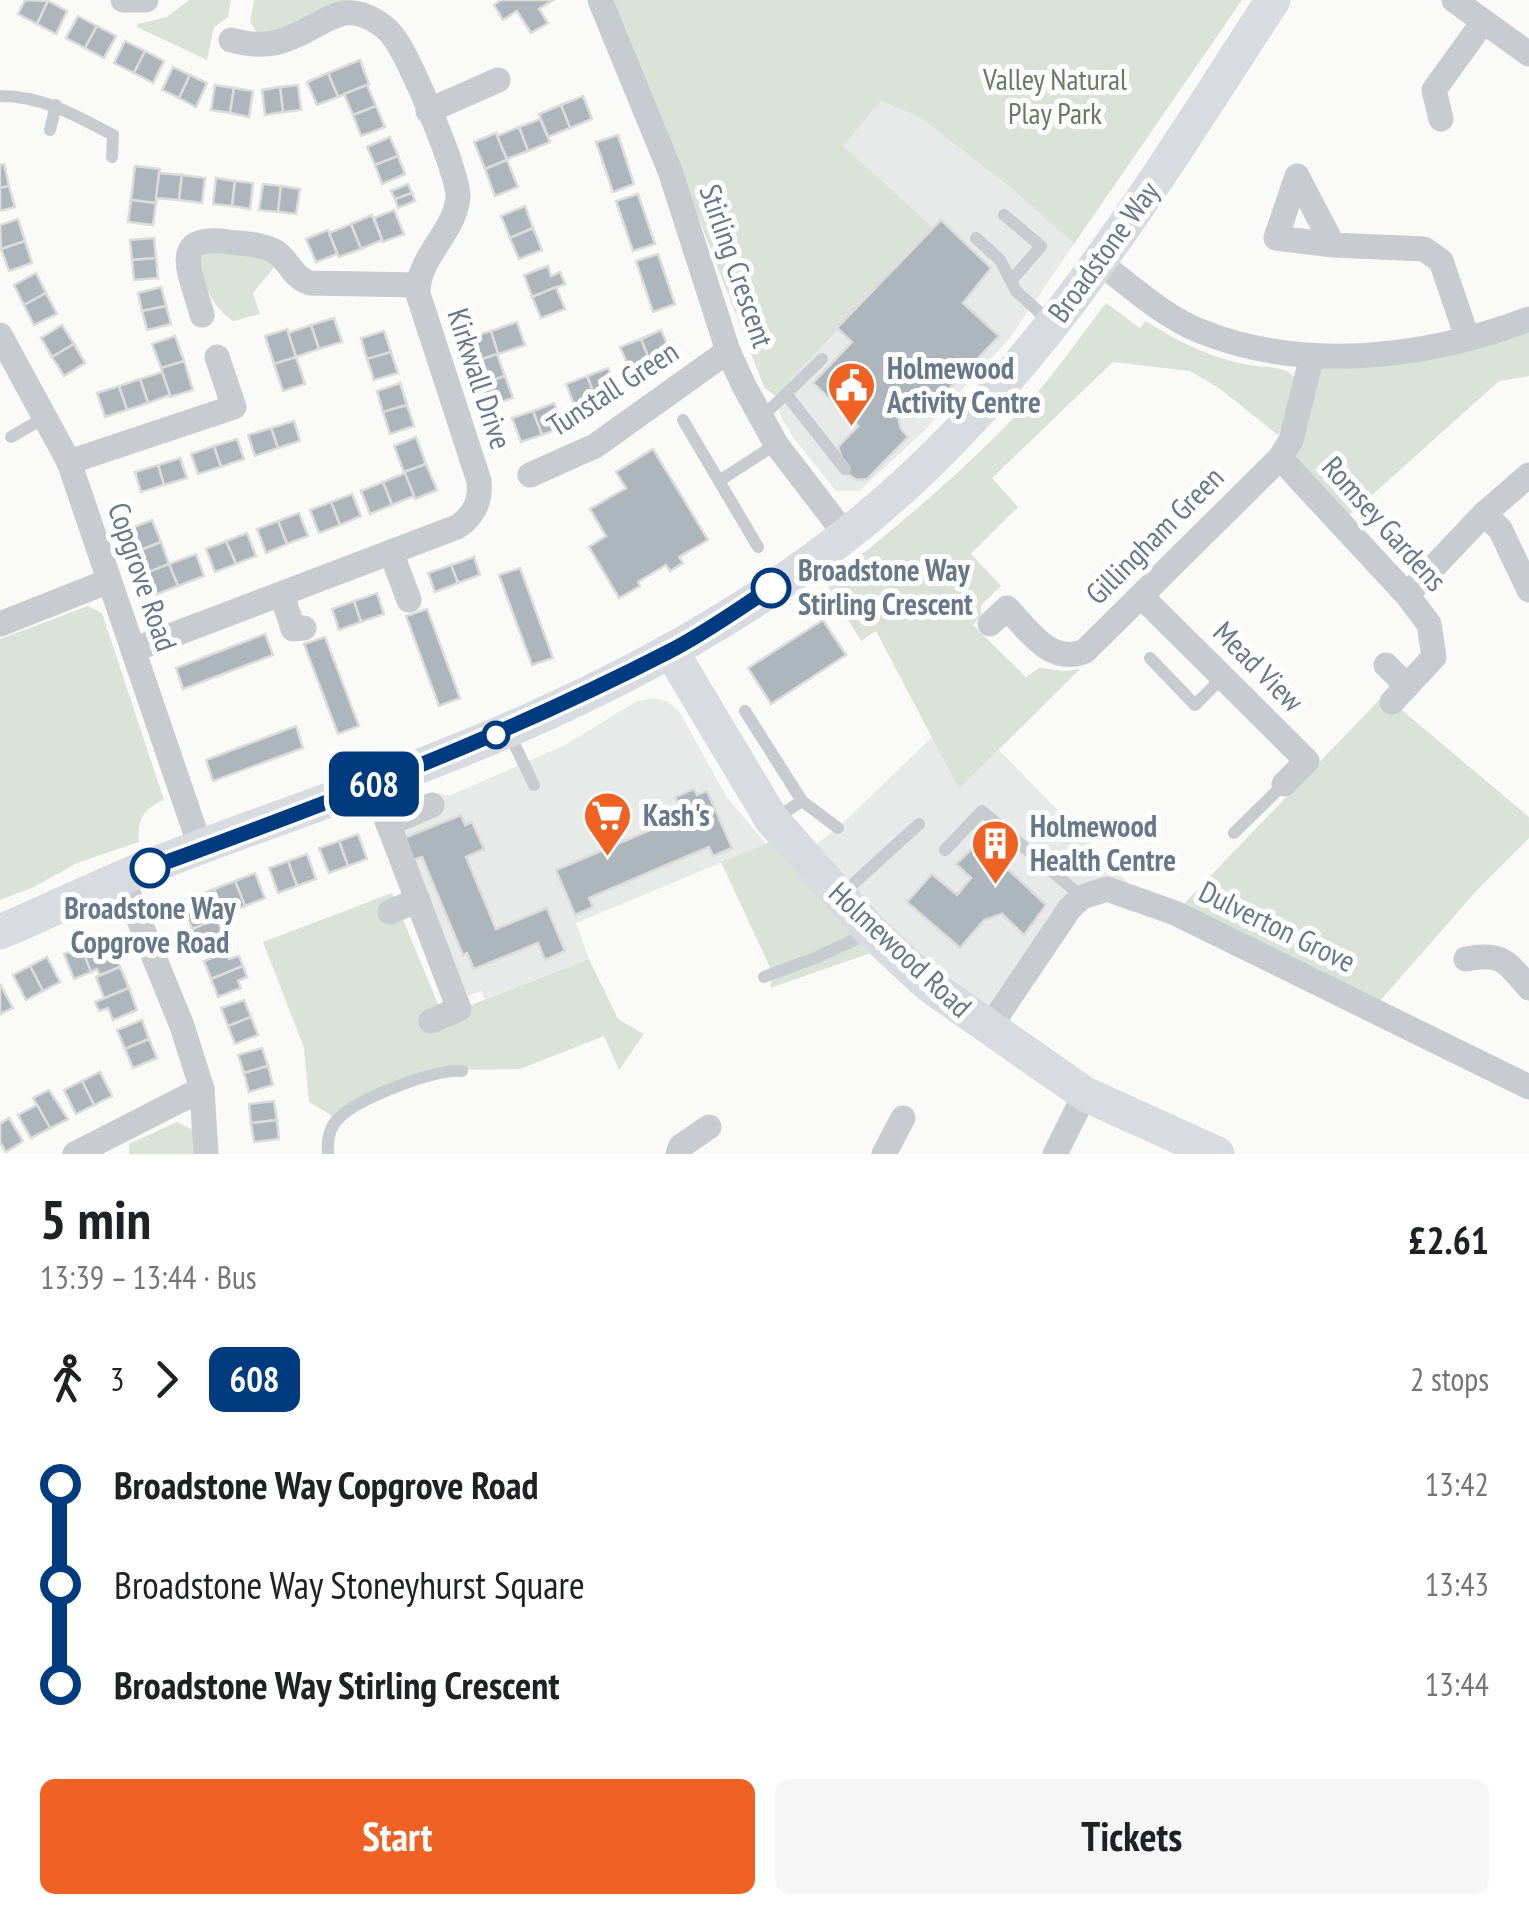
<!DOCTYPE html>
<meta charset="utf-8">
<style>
:root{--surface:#fff;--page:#f6f6f6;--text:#202124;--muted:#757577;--accent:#ef6223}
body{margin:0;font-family:"PT Sans Narrow",sans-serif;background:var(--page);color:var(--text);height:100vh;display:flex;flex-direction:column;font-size:38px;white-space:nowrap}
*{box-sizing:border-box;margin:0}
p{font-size:32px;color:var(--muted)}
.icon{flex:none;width:55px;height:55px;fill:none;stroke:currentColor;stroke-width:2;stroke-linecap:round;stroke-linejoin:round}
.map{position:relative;height:1154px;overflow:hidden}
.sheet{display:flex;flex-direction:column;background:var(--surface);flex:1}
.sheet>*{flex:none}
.badge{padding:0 20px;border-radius:15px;font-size:35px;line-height:65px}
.map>.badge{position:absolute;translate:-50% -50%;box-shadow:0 0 0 5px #fff}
.legs{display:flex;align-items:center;gap:15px;height:110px;padding:0 40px;font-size:32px}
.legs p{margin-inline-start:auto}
.headline{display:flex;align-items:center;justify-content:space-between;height:170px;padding:0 40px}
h1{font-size:55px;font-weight:600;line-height:75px}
.primary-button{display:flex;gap:20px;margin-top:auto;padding:20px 40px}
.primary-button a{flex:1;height:115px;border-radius:15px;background:var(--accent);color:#fff;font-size:40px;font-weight:600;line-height:115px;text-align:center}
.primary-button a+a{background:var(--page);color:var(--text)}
ul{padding:0 40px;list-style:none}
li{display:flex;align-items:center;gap:35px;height:100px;font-size:38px}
li i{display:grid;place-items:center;width:15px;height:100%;margin:0 12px;background:currentColor}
li i::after{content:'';width:25px;height:25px;margin:-12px;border:8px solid;border-radius:50%;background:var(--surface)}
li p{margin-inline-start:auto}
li:first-child i{background:linear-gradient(#0000 50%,currentColor 0)}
li:last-child i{background:linear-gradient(currentColor 50%,#0000 0)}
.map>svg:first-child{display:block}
.built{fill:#e8e9e9}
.green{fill:#dbe2d8}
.building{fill:#aeb6bd;stroke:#dcdcda;stroke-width:2.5}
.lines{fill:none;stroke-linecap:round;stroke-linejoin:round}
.lane{stroke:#c8cbd0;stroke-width:12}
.street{stroke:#c8cbd0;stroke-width:25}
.secondary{stroke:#d8dce0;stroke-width:35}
.line-1-casing{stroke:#fff;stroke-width:22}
.line-1{stroke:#003b80;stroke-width:15}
.stop-1-dot{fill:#fff;stroke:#003b80;stroke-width:5}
.labels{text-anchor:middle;stroke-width:10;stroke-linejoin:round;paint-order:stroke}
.park-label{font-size:30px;fill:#667b62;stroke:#fff}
.street-label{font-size:30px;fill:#67788b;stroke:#fff}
.poi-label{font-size:30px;font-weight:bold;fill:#67788b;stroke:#fff;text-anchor:start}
.stop-label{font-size:30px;font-weight:bold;fill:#67788b;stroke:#fff;text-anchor:start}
</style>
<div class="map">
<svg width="1529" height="1154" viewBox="0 0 1529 1154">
<rect width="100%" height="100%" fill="#fafaf8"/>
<!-- built -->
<g class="built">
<polygon points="881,101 920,117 1015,191 1074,244 1009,339 923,432 859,491 836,491 793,437 781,417 775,396 837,328 843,146"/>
<polygon points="653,698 667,701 679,711 726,796 766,844 576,923 589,959 485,999 481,991 468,996 389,808 425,795 439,793 449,796 565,745 637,701"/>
<polygon points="932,737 959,789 999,750 1146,901 1082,897 989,1028 801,855 838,828"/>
</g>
<!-- green -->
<g class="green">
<polygon points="189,0 231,0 228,17 214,27 207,60 137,27 138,24 167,17"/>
<polygon points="254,0 349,0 349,4 260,37 250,22"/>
<polygon points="608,0 1242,0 1074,244 1015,191 920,117 881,101 843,146 933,228 775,396 764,387 641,69"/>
<path d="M204 250 265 258 275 266 253 293 260 314 233 321C213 308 205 286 198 264Z"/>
<path d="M1106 303 1140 328 1146 321C1178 342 1211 358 1249 365 1264 368 1284 365 1294 377L1285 423 1278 435 1219 388 1190 371 1113 362 992 478 1018 507 971 554 1001 586 981 605V615L973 625 1026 677 1039 668 1065 671 1080 669 959 789 876 631 861 641 826 583C901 524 972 464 1036 394 1061 365 1083 333 1106 303Z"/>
<polygon points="1529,319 1529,376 1499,381 1342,522 1280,458 1312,356"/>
<path d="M88 606 102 613 164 800C144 807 136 822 139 842L77 863 34 887 0 900V639Z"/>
<polygon points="1384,695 1529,817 1529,838 1478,889 1372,1010 1175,913"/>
<polygon points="785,836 888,947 770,988 773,974 721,862"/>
<polygon points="392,893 443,1016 589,959 618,1019 644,1034 619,1070 604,1036 520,1069 445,1070 337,1119 309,1102 304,1048 263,942"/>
<polygon points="177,1122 193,1130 193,1154 129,1154 129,1144"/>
</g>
<!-- building -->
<g class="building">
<polygon points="25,0 48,1 37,24 18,14"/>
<polygon points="501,0 553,0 539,9 548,23 531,33 517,11 503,20 494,5"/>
<polygon points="48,1 67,11 56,34 37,24"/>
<polygon points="78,16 97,26 85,48 66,38"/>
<polygon points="97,26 116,36 104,58 85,48"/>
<polygon points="125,41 145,51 134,73 114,63"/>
<polygon points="145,51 164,61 153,83 134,73"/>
<polygon points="360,60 369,84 338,97 328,73"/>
<polygon points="173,67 190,75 179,98 162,90"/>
<polygon points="328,73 338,97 317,105 307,82"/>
<polygon points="190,75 207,83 196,107 179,98"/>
<polygon points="215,85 234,88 230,113 211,110"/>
<polygon points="298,85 301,110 283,112 280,87"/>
<polygon points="367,85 376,106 353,115 344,94"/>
<polygon points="280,87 283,112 265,115 262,90"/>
<polygon points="234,88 253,91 249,117 230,113"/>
<polygon points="583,96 592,119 570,128 561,105"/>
<polygon points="561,105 570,128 548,137 539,114"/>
<polygon points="376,106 385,127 361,136 353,115"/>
<polygon points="540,119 550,142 528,151 519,127"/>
<polygon points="519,127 528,151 507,159 497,136"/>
<polygon points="496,133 507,160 485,169 474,142"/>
<polygon points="618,135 634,184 613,192 596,142"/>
<polygon points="390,137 398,156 375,165 367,147"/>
<polygon points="398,156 405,174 382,184 375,165"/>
<polygon points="507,160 518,187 495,196 485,169"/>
<polygon points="4,164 9,186 0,188 0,165"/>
<polygon points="135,166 160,169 156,203 131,200"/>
<polygon points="159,173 182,175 179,200 156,198"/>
<polygon points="182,175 205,178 202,203 179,200"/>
<polygon points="216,178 235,181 232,206 213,204"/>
<polygon points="235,181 253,183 250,209 232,206"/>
<polygon points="263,184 281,186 278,212 259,210"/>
<polygon points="408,184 412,193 395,199 391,191"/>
<polygon points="9,186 15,207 0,211 0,188"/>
<polygon points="281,186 300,189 296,214 278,212"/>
<polygon points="412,193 415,201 398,208 395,199"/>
<polygon points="638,194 655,244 633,251 616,201"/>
<polygon points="131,200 156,203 153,225 128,222"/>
<polygon points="525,206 533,228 510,238 501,216"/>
<polygon points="394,210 404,234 383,242 374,218"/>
<polygon points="372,215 382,240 361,249 351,224"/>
<polygon points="18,219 25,241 1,249 0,225"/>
<polygon points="941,220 991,268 963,303 999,336 942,396 923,390 905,398 898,416 901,429 908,437 867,479 857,480 848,474 838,447 858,426 813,383 852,342 837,328"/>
<polygon points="351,224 361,249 339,257 329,233"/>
<polygon points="533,228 542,250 519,259 510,238"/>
<polygon points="328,230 337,254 316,262 306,239"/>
<polygon points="154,238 156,258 132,260 130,240"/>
<polygon points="25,241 32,263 9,271 1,249"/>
<polygon points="658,254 675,304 653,312 636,261"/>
<polygon points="156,258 158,278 134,280 132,260"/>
<polygon points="548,266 551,276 560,272 565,284 532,297 524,275"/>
<polygon points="36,273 46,293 24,305 14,285"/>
<polygon points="161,287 166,306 142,311 138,293"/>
<polygon points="556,287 565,309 541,318 532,297"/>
<polygon points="46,293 57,314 34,325 24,305"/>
<polygon points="166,306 171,324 147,330 142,311"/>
<polygon points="334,318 342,342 319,349 311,325"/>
<polygon points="517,322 525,345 498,354 491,331"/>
<polygon points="62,325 74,344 52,357 41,338"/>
<polygon points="311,325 319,349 296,357 288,333"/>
<polygon points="287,329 296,357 274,364 265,336"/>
<polygon points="661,330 671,353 650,362 641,339"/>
<polygon points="384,331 391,352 367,359 361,338"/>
<polygon points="491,331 498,354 471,362 464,339"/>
<polygon points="175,336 184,361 161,368 152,344"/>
<polygon points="641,339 650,362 630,370 620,347"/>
<polygon points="74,344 85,363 64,376 52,357"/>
<polygon points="391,352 398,373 374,380 367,359"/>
<polygon points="497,354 505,376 482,384 474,362"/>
<polygon points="296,357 305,384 283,391 274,364"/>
<polygon points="184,361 193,390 170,397 161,368"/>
<polygon points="608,368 617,392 596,399 587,376"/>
<polygon points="162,372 170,395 148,403 140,379"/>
<polygon points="505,376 513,398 489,406 482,384"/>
<polygon points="587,376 596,399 575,407 566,384"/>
<polygon points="140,379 148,403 127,410 119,386"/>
<polygon points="400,383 407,405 383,412 377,391"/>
<polygon points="119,386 127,410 105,417 97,393"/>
<polygon points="554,403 563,427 542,435 533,411"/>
<polygon points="407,405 414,426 390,434 383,412"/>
<polygon points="533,411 542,435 521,442 512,418"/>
<polygon points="294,421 300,441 278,448 271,428"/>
<polygon points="271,428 278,448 255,456 248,435"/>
<polygon points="416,437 426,464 404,472 394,446"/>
<polygon points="237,439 244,459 221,467 214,446"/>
<polygon points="214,446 221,467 198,474 191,454"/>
<polygon points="653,449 708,540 679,557 683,563 670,571 666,565 638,582 640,586 619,598 589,547 606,536 590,509 626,488 616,472"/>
<polygon points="180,458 187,478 164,485 158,465"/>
<polygon points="426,464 437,490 415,499 404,472"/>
<polygon points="158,465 164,485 141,492 135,472"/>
<polygon points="405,473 414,496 392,505 383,482"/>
<polygon points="383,482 392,505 370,514 361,491"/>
<polygon points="352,494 361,516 340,525 331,502"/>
<polygon points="331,502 340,525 319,533 310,510"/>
<polygon points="299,513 308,536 287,544 278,521"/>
<polygon points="152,520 161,542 138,551 129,529"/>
<polygon points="278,521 287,544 266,553 257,529"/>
<polygon points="247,533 256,556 236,564 226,541"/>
<polygon points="226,541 236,564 215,572 206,549"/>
<polygon points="161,542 169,564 147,573 138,551"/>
<polygon points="196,554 204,576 178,586 169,564"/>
<polygon points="474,557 480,575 458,583 451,565"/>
<polygon points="169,564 178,586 152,596 143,574"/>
<polygon points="451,565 458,583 435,592 428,573"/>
<polygon points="520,568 553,658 532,665 499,575"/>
<polygon points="377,593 384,614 361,622 354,601"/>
<polygon points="354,601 361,622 339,630 332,609"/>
<polygon points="427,609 460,698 439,706 406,616"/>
<polygon points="823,620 846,655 771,704 748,668"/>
<polygon points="265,634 273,655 183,689 176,668"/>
<polygon points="325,637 359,726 338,734 304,644"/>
<polygon points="296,726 303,748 213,781 206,760"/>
<polygon points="694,789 697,795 707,791 732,848 713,856 709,847 589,898 593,907 575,915 556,870 683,816 675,797"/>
<polygon points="461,815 465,825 472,822 484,849 466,857 496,929 547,908 565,951 545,960 538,943 474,969 467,953 463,955 422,857 413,860 404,838"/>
<polygon points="358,834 367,859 348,866 339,841"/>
<polygon points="339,841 348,866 329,873 319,848"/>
<polygon points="979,842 1046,905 1024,935 1002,914 984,920 960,948 907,902 932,874 957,895 971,878 956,864"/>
<polygon points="307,854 316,879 297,886 288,861"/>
<polygon points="288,861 297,886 278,893 269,868"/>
<polygon points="255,873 265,898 245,906 235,881"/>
<polygon points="235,881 245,906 224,914 214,889"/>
<polygon points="214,889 223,911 215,913 217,919 192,929 182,902"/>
<polygon points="217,919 224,936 199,946 192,929"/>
<polygon points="107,936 120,967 100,975 97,969 91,972 81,947"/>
<polygon points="81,947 91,972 74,979 64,954"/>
<polygon points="226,952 229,959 239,956 243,966 211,979 204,961"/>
<polygon points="47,957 60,982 43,991 30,966"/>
<polygon points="30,966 43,991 26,1000 13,975"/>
<polygon points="243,966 247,977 238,981 241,988 218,997 211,979"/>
<polygon points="120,967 129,988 104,998 96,977"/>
<polygon points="0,984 13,1008 0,1014"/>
<polygon points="129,988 137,1010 113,1020 108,1008 99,1011 95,1002"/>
<polygon points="244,1000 251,1017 228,1026 221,1008"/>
<polygon points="251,1017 258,1035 235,1044 228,1026"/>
<polygon points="142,1020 149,1039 125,1049 117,1030"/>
<polygon points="149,1039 157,1058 133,1068 125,1049"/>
<polygon points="262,1048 268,1066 244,1073 238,1055"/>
<polygon points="268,1066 273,1085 249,1092 244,1073"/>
<polygon points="100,1072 112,1096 94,1105 82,1081"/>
<polygon points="82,1081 94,1105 76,1114 64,1090"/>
<polygon points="49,1090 68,1119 50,1128 33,1098"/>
<polygon points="274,1101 277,1120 251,1123 249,1104"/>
<polygon points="37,1105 50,1128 31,1138 18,1115"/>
<polygon points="9,1118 23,1141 6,1152 0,1142 0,1124"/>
<polygon points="277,1120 279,1139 254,1142 251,1123"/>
</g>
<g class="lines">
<!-- lane -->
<g class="lane">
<path d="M0 96C43 96 75 115 113 135L112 157"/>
<polyline points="50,130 56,105"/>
<polyline points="1004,215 1041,246 1011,281"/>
<polyline points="976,238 1000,260 1016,291 1050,322"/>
<polyline points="786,394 845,469"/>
<polyline points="760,419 822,359"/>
<polyline points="683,420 758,547"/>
<polyline points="11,437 47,416"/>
<polyline points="719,481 776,444"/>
<polyline points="1150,658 1195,705 1223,677"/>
<polyline points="745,711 802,801 774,819"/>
<polyline points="509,733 534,785"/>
<polyline points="802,801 838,828"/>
<polyline points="1234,833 1284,784"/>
<polyline points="945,850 982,811 1082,897"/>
<polyline points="841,895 919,824"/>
<polyline points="764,977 815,958 869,933"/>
<path d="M328 1154C327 1141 329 1127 339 1118 359 1098 434 1069 462 1071"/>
</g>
<!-- street -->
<g class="street">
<polyline points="123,0 146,0"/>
<polyline points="600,0 670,171 728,351 744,386 776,444 845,534"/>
<polyline points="1454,0 1529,54"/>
<polyline points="428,111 498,80"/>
<polyline points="1441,119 1434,90 1483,22"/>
<polyline points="1333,245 1297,176 1276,238 1333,245 1424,249 1441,261 1467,337"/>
<path d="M1100 263C1132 287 1163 316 1200 331 1304 373 1426 358 1529 319"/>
<path d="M202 315C192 275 166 233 229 242 245 244 263 244 276 252 290 262 293 278 310 283L418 285"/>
<polyline points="0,335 69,462 201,849"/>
<polyline points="1280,458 1407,595 1429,624 1434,657 1392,702"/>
<polyline points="69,462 234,407 217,357"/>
<polyline points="530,475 595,446 728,351"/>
<polyline points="1484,514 1500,529 1529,590"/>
<polyline points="391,552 409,600"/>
<polyline points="282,594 293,629 304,628"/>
<polyline points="1407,595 1484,514 1529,475"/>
<polyline points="1141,596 1307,761 1284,784"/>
<polyline points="0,624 109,581"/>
<path d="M990 624 1007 608C1028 630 1051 666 1085 651L1280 458 1291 440 1312 356"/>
<path d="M133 650 457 527C474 516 481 502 479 481L418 294C417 257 455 233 458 197 459 174 408 53 392 35 383 24 367 14 353 13 342 12 334 16 324 21 288 40 272 51 231 40"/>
<polyline points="1386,665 1407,686"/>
<polyline points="373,784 459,1009 431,1021"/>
<polyline points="388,824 432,805"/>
<polyline points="122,878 182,1026 202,1089 206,1154"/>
<polyline points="390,912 418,900"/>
<path d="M1466 959C1501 952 1507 961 1529 988"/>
<polyline points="989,1028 1070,908 1082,897 1107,889 1175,913 1529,1087"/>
<polyline points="75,1154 202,1089"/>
<polyline points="678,1154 681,1146 709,1127"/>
<polyline points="884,1154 903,1118"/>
<polyline points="1055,1154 1085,1094"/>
</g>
<!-- secondary -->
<g class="secondary">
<polyline points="671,651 772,820 871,931 929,985 1085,1094 1217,1154"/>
<path d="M0 932C40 915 79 896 119 879 219 837 324 804 425 764 603 695 782 603 921 470 1064 334 1166 164 1273 0"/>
</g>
</g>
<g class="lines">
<defs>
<path id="line-1" d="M150 868C326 804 501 738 668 652 704 634 738 609 771 588"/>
</defs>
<!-- line-1 casing -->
<use href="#line-1" class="line-1-casing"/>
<!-- line-1 -->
<use href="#line-1" class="line-1"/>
</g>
<!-- icons -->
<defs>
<symbol id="civic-pin" viewBox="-11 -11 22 30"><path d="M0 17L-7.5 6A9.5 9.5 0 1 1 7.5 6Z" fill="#ef6223" stroke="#fff"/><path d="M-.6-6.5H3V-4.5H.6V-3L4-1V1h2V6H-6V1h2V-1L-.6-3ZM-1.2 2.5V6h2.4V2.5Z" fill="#fff"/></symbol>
<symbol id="supermarket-pin" viewBox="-11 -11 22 30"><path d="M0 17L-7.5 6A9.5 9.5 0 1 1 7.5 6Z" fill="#ef6223" stroke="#fff"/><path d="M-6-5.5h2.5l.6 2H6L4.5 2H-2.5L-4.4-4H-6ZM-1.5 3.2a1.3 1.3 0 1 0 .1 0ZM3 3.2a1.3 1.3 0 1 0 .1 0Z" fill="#fff"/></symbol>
<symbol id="building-pin" viewBox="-11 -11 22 30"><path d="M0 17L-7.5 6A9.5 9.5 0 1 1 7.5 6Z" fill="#ef6223" stroke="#fff"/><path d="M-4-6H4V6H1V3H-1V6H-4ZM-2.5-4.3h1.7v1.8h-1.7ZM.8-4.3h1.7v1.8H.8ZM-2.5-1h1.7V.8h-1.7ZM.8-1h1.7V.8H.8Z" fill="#fff"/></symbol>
</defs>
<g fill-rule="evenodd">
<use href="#civic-pin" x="824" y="358" width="55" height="75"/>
<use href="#supermarket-pin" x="580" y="788" width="55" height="75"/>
<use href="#building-pin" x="968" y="816" width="55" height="75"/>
</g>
<!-- markers -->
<g class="stop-1-dot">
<circle cx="771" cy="588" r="18"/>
<circle cx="496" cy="735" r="12"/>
<circle cx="150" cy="868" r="18"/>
</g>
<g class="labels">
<!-- park labels -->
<g class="park-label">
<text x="1055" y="90">Valley Natural<tspan x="1055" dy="34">Play Park</tspan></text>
</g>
<!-- street labels -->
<g class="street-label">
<text transform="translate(1104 252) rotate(-54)" y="10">Broadstone Way</text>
<text transform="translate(736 266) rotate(71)" y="10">Stirling Crescent</text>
<text transform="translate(479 379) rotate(72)" y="10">Kirkwall Drive</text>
<text transform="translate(613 389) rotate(-33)" y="10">Tunstall Green</text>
<text transform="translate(1384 524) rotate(48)" y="10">Romsey Gardens</text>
<text transform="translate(1155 536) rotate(-45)" y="10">Gillingham Green</text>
<text transform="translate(142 577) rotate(71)" y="10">Copgrove Road</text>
<text transform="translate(1258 667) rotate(45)" y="10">Mead View</text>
<text transform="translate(1277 927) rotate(26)" y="10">Dulverton Grove</text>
<text transform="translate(900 950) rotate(43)" y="10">Holmewood Road</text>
</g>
<!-- poi labels -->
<g class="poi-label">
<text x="887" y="379">Holmewood<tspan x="887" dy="34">Activity Centre</tspan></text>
<text x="643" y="826">Kash's</text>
<text x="1030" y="837">Holmewood<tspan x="1030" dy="34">Health Centre</tspan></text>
</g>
<!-- stop labels -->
<g class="stop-label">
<text x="798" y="581">Broadstone Way<tspan x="798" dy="34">Stirling Crescent</tspan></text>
<text x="150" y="919" text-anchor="middle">Broadstone Way<tspan x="150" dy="34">Copgrove Road</tspan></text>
</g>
</g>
</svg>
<b class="badge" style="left:374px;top:784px;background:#003b80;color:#fff">608</b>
</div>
<section class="sheet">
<div class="headline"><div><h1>5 min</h1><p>13:39 – 13:44 · Bus</p></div><b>£2.61</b></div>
<div class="legs"><svg class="icon" aria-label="walk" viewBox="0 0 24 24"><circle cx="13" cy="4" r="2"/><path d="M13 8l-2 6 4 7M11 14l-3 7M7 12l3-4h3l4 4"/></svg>3<svg class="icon" aria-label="forward" viewBox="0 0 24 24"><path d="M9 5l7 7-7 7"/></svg><b class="badge" style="background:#003b80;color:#fff">608</b><p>2 stops</p></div>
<ul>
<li><i style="color:#003b80"></i><b>Broadstone Way Copgrove Road</b><p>13:42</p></li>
<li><i style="color:#003b80"></i><span>Broadstone Way Stoneyhurst Square</span><p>13:43</p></li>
<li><i style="color:#003b80"></i><b>Broadstone Way Stirling Crescent</b><p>13:44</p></li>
</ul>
<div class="primary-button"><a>Start</a><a>Tickets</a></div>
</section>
